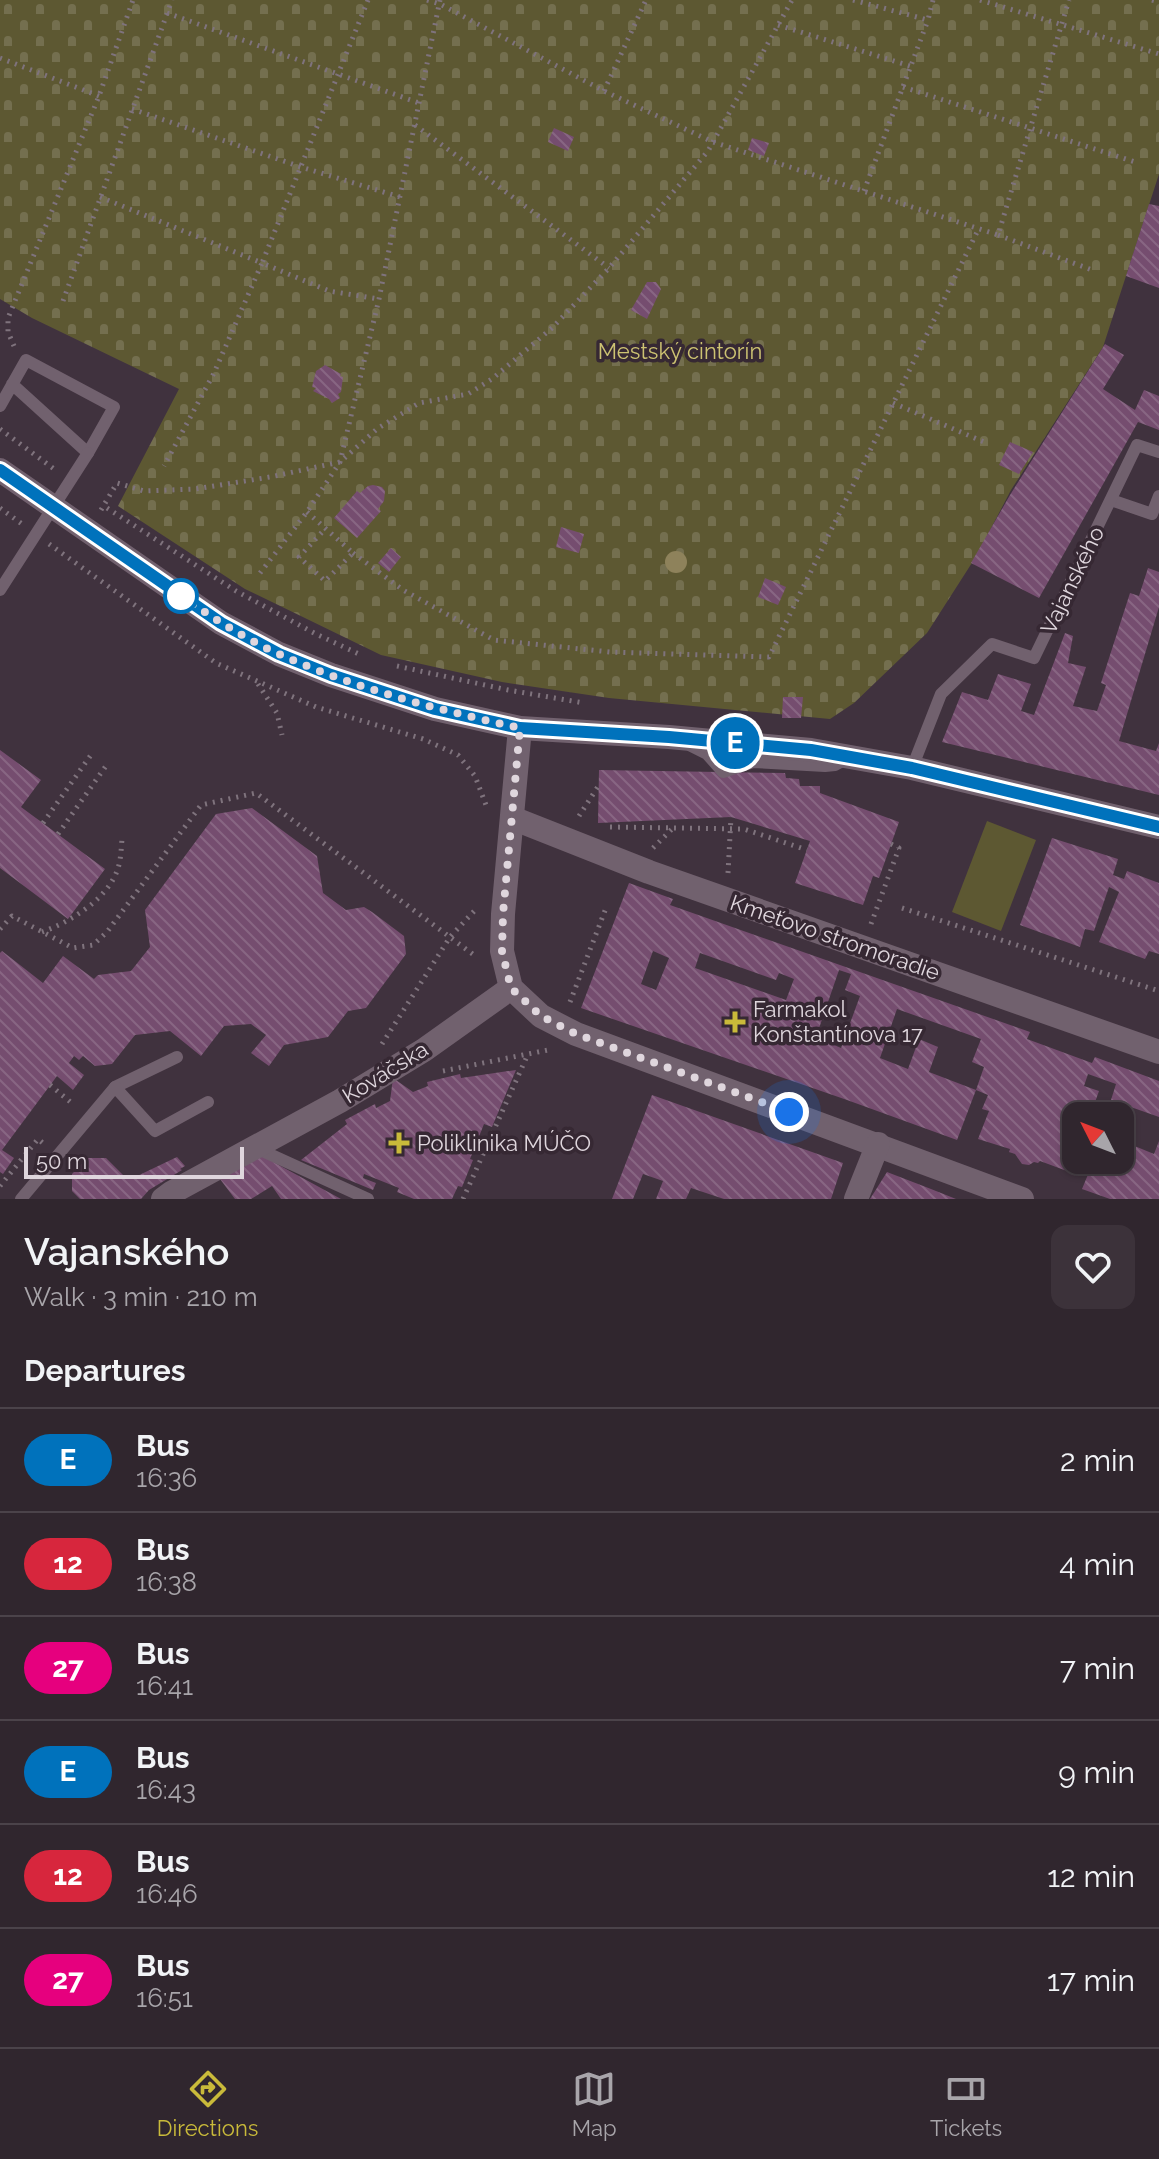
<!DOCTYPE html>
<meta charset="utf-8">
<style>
:root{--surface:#30262e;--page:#3c323a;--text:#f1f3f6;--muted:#a8a5aa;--line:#4b434a;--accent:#c9ba3a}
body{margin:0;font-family:Raleway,sans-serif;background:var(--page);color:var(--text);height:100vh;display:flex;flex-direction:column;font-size:30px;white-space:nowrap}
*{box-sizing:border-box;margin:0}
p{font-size:26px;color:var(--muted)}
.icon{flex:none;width:44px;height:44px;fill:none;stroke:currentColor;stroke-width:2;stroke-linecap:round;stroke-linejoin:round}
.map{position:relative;height:1199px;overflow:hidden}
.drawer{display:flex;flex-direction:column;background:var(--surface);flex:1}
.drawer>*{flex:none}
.badge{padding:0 16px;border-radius:26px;font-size:28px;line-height:52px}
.needle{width:52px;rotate:312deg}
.fabs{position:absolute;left:1062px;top:1102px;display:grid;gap:16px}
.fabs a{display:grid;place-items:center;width:72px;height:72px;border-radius:16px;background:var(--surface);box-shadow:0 2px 6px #0004,0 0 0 2px var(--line);font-size:40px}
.scale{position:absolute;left:24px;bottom:20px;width:220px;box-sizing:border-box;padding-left:8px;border:4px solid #dfd6dd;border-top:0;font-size:22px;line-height:28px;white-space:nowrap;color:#dfd6dd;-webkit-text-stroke:6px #362833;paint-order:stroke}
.you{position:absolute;width:40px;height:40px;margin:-20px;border:6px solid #fff;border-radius:50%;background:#1a73e8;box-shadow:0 0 0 12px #1a73e833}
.map>.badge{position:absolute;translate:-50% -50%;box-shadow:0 0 0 4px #fff}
h2{padding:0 24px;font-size:30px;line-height:72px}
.round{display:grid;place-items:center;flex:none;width:84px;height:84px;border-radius:16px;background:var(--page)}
.head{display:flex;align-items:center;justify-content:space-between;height:136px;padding:0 24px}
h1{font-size:38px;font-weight:600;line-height:60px}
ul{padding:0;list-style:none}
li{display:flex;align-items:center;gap:24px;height:104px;padding:0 24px;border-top:2px solid var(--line)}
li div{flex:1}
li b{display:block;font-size:30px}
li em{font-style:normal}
li .badge{min-width:88px;font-weight:700;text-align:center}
.dock{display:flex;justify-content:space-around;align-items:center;height:112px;border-top:2px solid var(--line);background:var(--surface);font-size:22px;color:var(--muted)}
.dock a{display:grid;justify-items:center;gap:4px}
.dock .on{color:var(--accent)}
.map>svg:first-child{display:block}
.green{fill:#5d5832}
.cemetery{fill:url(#cemetery-stones)}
.building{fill:url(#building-back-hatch);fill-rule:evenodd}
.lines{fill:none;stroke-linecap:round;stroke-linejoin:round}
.path{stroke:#7f737d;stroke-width:5;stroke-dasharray:2 6;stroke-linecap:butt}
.lane{stroke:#71616e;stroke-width:12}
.street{stroke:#71616e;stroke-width:24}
.tree{fill:#8e825b}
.line-casing{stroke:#fff;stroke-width:18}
.line{stroke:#0072bc;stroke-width:12}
.walk{stroke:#dfd6dd;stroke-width:8;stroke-dasharray:0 14.4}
.stop-dot{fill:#fff;stroke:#0072bc;stroke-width:4}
.poi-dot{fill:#c9ba3a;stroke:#362833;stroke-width:3}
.labels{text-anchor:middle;stroke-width:7;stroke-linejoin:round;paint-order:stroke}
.park-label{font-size:22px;fill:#cdc372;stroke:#362833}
.street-label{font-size:22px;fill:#dfd6dd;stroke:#362833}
.poi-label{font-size:22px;fill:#dfd6dd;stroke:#362833;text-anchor:start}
</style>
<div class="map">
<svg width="1159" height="1199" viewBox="0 0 1159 1199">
<defs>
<pattern id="cemetery-stones" width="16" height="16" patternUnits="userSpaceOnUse" patternTransform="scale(2)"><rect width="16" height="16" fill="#5d5832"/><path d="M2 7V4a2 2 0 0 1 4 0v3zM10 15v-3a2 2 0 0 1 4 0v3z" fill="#746f4f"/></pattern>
<pattern id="building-back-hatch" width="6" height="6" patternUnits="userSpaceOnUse" patternTransform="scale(2)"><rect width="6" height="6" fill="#754d6f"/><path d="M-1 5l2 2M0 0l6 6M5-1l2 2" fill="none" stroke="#886683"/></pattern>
</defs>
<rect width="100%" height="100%" fill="#40323e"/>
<!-- green -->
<polygon class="green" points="987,821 1036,840 1001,931 952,912"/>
<!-- cemetery -->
<polygon class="cemetery" points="0,0 1159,0 1159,174 1103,347 1011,490 977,555 927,633 854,703 830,719 609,698 502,682 381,655 245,589 118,506 179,389 32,318 0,299"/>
<!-- building -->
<g class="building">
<polygon points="554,128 574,137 568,151 548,142"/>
<polygon points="752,138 769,143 764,156 748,150"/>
<polygon points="1149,204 1159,206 1159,288 1126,276"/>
<polygon points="647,282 656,282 661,289 647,319 631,310"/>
<polygon points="1105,344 1124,355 1103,389 1135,410 1144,390 1159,396 1159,430 1138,422 1039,598 971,563 1010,495"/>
<polygon points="325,365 341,374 340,376 343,377 341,392 338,394 340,398 332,403 329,399 313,391 316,388 312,387 316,371"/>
<polygon points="1010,442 1033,452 1019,474 999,465"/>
<polygon points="373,485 382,487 385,491 384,501 378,509 381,511 357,538 334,518 357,491 360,493 368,486"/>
<polygon points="561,527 584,534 579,553 556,547"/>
<polygon points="391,548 401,557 389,572 378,563"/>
<polygon points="1148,568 1159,572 1159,607 1119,741 1156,751 1159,743 1159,795 942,742 962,692 988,700 998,674 1031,684 1021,711 1034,715 1065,633 1073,636 1068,663 1086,667 1073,706 1097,711 1106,685 1101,683 1130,593 1139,596"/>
<polygon points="765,578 786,587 778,605 758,597"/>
<polygon points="783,697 803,697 801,718 782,718"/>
<polygon points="0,750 41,780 21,807 105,869 68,919 0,868"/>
<polygon points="599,770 785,773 786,778 799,779 800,786 820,786 820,793 899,822 879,878 873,876 863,905 795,883 810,841 731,817 598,823"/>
<polygon points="252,808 317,856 323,893 346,910 364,907 372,912 404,936 406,954 366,1008 348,1011 328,1037 284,1045 269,1066 251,1053 266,1035 251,1024 224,1026 201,1056 170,1031 135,1035 112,1064 95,1066 83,1056 79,1060 74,1056 69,1063 84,1075 73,1090 57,1076 2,1150 14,1158 3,1174 0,1172 0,953 2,951 43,983 63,956 94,979 98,975 131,971 150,947 145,910 216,814"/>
<polygon points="1052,838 1118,859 1113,875 1124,879 1127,871 1159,883 1159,954 1149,951 1145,959 1099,942 1119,892 1109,887 1094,931 1085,929 1080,947 1020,925"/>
<path d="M629 883 673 899 670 905 1030 1032 1027 1039 1092 1063 1095 1057 1159 1081V1117L1111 1100 1116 1084 1088 1074 1084 1086 1099 1091 1090 1116H1076V1160H1080L1075 1174 1040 1161 1038 1163 1034 1162 1029 1165 1022 1164 1015 1154 1009 1152 1010 1149 978 1139 989 1111 982 1109 988 1095 976 1090 957 1140 847 1100 581 1008ZM653 951 669 958 656 990 641 984ZM700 953 776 980 779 973 794 979 786 1000 695 968ZM839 970 851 974 845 990 860 996 841 1048 816 1037ZM897 1009 981 1039 972 1062 984 1067 976 1090 929 1072 938 1047 919 1039 908 1069 880 1058Z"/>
<polygon points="516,1070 492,1127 484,1124 470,1159 473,1160 462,1187 458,1186 452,1199 414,1199 397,1192 399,1188 364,1174 363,1178 376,1183 373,1190 301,1160 347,1124 345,1120 375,1104 376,1108 390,1101 393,1078 413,1092 428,1086 427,1082 460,1074 461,1078"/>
<polygon points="652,1095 843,1163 831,1199 724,1199 691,1188 686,1199 656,1199 663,1181 643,1174 633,1199 612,1199"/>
<polygon points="1120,1140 1154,1154 1159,1141 1159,1199 1110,1199 1082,1189 1094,1160 1120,1160"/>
<polygon points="255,1152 341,1199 281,1199 272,1186 251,1199 235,1199 217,1175"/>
<polygon points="177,1157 185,1166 180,1169 182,1170 149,1190 141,1199 80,1199 72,1191 72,1174 87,1158 106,1158 126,1178 133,1178"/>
<polygon points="887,1172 931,1189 956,1199 870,1199"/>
</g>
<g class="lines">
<!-- path -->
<g class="path">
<polyline points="368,0 262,263 329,291 379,299"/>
<polyline points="427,0 440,4 604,91 713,142 998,235 1069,0"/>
<polyline points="853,0 928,20 933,0"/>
<polyline points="980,0 1159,54"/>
<polyline points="1152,0 1159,2"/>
<polyline points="167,13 419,103"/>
<polyline points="778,25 910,66"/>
<polyline points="0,58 99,96"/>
<polyline points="903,87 1135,162"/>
<polyline points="604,91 646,0"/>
<polyline points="132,109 301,167 400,197"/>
<polyline points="415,125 609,268"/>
<polyline points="864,191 928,20"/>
<polyline points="100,197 262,263 214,373 164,466"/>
<polyline points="998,235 1092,270"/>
<polyline points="63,301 172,0"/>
<polyline points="14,346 8,332 8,318 99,96 133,0"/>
<polyline points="893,403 984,442"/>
<polyline points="0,429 54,469"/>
<polyline points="0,508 22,524"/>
<polyline points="107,508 236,591 316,634 361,655"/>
<polyline points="101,510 117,483 144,491 195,489 270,477 340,462 377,429 419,403 468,394 492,379 552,328 609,268 708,151 792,0"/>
<polyline points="307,512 353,553 325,581 299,557 325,529"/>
<polyline points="49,544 216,663 316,707 423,739 458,755 475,776 486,805"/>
<polyline points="353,553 403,590 494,640 610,652 769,657 979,228"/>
<polyline points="260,573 307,512 340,462 379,299 440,0"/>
<polyline points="397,666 508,690 584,703"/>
<polyline points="258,684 277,713 282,735"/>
<polyline points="579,816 599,785"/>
<polyline points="43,823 93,752"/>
<polyline points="610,827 744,829 807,850"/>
<polyline points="58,834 108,763"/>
<polyline points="653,848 673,828"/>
<polyline points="728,873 731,817"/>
<polyline points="902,908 1159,991"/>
<polyline points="871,924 899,848 891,844"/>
<polyline points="0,929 12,916 73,948 93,945 107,932 201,805 256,793 474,955"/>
<path d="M42 932C70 922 106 900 117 871 121 861 121 850 122 839"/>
<polyline points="570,1002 606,908"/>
<polyline points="382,1044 450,937 477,908"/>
<polyline points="443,1071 548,1050"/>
<polyline points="50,1085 74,1105"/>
<polyline points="0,1186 38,1139 44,1144"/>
<polyline points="463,1199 528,1054"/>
</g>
<!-- lane -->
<g class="lane">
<polyline points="0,406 26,360 114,407 88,453 12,384"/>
<polyline points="1111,500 1152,514 1159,496"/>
<polyline points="0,590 88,453"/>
<polyline points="691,746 707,754 723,772 753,762 825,766 835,765 844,760"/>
<polyline points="912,768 941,694 992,644 1034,658 1137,445 1159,452"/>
<polyline points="115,1087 177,1057"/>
<polyline points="256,1148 368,1199"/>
<polyline points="21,1199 115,1087 155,1131 208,1102"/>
</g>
<!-- street -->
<g class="street">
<polyline points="0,470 221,623 279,654 331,675 435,709 520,728 669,737 811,750 912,768 1159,827"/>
<polyline points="520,728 503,914 502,951 511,988 541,1016 576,1034 1022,1199"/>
<polyline points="512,818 649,872 1159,1052"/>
<polyline points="163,1199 171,1193 340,1101 424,1050 511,988"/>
<polyline points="856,1199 878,1144"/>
</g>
</g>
<!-- trees -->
<circle class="tree" cx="676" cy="562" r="11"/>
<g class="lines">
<defs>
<polyline id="line" points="0,470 221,623 279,654 331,675 435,709 520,728 669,737 811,750 912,768 1159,827"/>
</defs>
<!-- line casing -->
<use href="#line" class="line-casing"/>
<!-- line -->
<use href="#line" class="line"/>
<!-- walk -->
<path class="walk" d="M181 596C213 618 245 639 281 655 357 689 439 710 520 728L503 914 502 951 511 988 541 1016 576 1034 789 1112"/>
</g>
<!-- markers -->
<circle class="stop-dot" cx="181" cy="596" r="16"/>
<g class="poi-dot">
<path d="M731 1010h8v8h8v8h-8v8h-8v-8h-8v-8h8z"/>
<path d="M395 1131h8v8h8v8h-8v8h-8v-8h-8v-8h8z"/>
</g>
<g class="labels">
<!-- park labels -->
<g class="park-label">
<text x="680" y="359">Mestský cintorín</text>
</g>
<!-- street labels -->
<g class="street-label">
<text transform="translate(1072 580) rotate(-64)" y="8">Vajanského</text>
<text transform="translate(835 937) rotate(19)" y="8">Kmeťovo stromoradie</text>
<text transform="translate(385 1072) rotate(-32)" y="8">Kováčska</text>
</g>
<!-- poi labels -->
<g class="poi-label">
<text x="753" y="1017">Farmakol<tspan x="753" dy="25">Konštantínova 17</tspan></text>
<text x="417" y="1151">Poliklinika MÚČO</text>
</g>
</g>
</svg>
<div class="fabs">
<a><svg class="needle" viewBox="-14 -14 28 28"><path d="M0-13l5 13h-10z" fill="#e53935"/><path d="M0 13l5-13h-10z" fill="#a8a5aa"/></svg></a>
</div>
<div class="scale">50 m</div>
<div class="you" style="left:789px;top:1112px"></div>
<b class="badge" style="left:735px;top:743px;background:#0072bc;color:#fff">E</b>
</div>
<section class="drawer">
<div class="head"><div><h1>Vajanského</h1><p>Walk · 3 min · 210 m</p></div><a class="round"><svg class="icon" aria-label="heart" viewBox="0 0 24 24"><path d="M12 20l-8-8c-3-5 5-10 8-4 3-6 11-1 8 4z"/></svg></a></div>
<h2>Departures</h2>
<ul>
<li><span class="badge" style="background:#0072bc;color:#fff">E</span><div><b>Bus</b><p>16:36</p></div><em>2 min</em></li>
<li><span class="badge" style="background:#d7263d;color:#fff">12</span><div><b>Bus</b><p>16:38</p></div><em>4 min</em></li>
<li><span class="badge" style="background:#e6007e;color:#fff">27</span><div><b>Bus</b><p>16:41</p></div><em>7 min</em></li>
<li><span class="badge" style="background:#0072bc;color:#fff">E</span><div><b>Bus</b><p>16:43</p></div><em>9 min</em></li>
<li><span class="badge" style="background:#d7263d;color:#fff">12</span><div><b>Bus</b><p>16:46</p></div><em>12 min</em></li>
<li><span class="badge" style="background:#e6007e;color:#fff">27</span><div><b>Bus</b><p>16:51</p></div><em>17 min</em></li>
</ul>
</section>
<nav class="dock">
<a class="on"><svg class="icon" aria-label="directions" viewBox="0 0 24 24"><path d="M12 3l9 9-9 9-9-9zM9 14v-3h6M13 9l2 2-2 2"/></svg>Directions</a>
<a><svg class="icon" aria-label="map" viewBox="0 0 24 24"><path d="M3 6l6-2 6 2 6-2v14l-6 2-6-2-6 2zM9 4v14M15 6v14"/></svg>Map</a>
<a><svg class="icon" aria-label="tickets" viewBox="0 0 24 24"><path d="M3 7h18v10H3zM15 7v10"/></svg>Tickets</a>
</nav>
